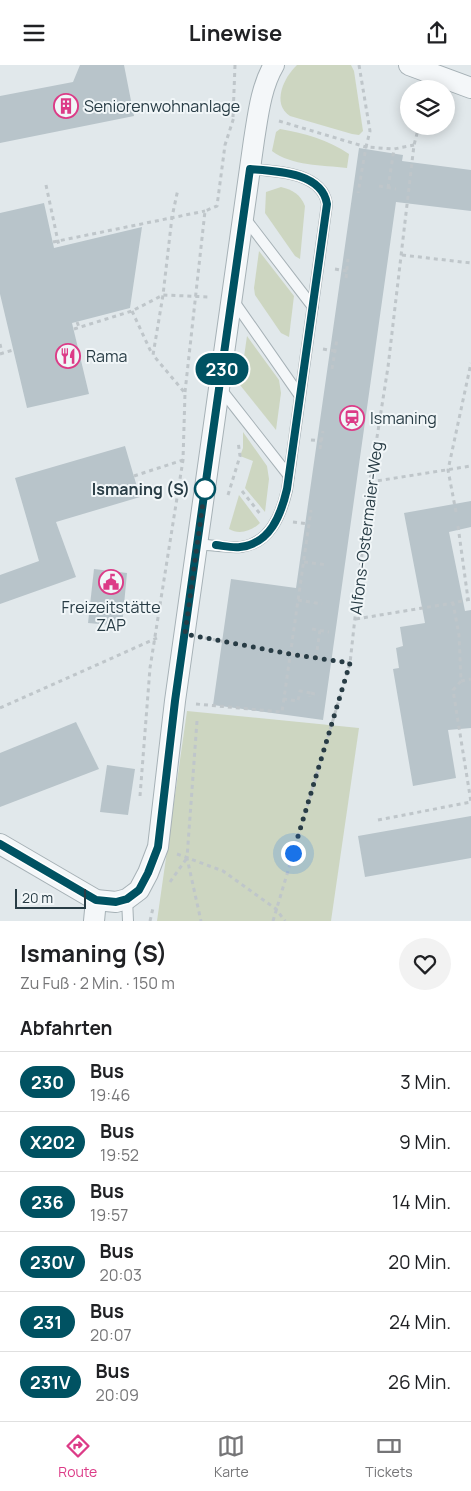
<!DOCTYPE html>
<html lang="de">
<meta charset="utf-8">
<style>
:root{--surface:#fff;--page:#f2f2f2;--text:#202124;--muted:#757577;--line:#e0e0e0;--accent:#dc3b87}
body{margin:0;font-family:Manrope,sans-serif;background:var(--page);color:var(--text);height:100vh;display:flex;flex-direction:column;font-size:19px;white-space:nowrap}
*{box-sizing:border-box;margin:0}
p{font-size:16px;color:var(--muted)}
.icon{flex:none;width:28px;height:28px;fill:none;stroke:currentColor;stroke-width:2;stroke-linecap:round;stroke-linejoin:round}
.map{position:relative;height:856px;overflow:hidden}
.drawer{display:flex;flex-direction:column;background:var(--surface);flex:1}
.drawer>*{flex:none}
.badge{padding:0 10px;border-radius:16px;font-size:18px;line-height:32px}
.tools{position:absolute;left:400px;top:15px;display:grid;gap:10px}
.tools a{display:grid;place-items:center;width:55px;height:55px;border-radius:50%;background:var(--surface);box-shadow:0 2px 12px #0003;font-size:25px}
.scale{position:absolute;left:15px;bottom:12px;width:71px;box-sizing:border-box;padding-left:5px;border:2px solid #283c45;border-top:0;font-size:14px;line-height:18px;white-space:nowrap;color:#283c45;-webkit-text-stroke:4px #f1f6f8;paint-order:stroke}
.you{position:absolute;width:25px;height:25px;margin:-12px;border:4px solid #fff;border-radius:50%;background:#1a73e8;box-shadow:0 0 0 8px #1a73e833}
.map>.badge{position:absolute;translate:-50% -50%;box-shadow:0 0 0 2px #fff}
h2{padding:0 20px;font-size:19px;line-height:45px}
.round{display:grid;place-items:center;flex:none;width:52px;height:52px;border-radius:26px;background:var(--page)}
.overview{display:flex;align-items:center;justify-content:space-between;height:85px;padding:0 20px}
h1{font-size:24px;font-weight:700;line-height:38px}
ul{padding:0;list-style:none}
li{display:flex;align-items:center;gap:15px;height:60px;padding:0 20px;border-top:1px solid var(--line)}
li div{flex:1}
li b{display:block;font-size:19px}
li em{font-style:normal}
li .badge{min-width:55px;font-weight:700;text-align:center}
header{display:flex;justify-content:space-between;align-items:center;height:65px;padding:0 20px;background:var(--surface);font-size:22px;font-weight:700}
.menu{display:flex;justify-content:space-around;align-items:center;height:70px;border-top:1px solid var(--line);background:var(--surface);font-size:14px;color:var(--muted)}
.menu a{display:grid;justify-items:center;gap:2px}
.menu .active{color:var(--accent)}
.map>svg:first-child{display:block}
.green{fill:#cdd6c1}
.building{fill:#b8c4ca}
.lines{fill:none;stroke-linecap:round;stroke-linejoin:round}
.service-casing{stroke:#a6b1b6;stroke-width:12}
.minor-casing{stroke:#a6b1b6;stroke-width:22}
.path{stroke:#bfc6ca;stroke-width:3;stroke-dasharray:4 4;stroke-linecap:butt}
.service{stroke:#f4f7f9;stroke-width:10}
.minor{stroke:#f4f7f9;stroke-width:20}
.line-casing{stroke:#fff;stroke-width:11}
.line{stroke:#005262;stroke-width:8}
.walk{stroke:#283c45;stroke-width:5;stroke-dasharray:0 9}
.stop-dot{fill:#fff;stroke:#005262;stroke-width:2.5}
.labels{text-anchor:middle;stroke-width:4;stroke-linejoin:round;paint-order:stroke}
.poi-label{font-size:16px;fill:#283c45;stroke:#f1f6f8;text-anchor:start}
.stop-label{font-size:16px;font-weight:bold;fill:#283c45;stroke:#f1f6f8;text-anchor:end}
.street-label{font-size:16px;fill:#283c45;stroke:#f1f6f8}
</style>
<header><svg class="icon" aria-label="menu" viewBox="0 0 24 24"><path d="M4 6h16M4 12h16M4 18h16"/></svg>Linewise<svg class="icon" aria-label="share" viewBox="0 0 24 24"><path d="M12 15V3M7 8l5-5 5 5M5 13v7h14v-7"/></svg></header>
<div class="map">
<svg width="471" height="856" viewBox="0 0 471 856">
<rect width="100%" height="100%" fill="#e1e8eb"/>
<!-- green -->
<g class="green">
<path d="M297 0H351L354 6 363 66 359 70 352 69 290 51C271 39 284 12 297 0Z"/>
<path d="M280 64C305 68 328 75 349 89L347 103C322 100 292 101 272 86L276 67Z"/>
<path d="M281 122C293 125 300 129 305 141L300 194 295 191 265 148 266 127Z"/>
<polygon points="259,186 294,231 289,272 281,268 255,230 254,223"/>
<polygon points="247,271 279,315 281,328 276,365 240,320"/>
<polygon points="243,367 267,401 269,414 265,447 245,423 253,396 240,391 243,383"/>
<path d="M239 430 260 458C252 466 239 470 229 464Z"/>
<polygon points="187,646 359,663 331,856 157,856"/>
</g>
<!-- building -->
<g class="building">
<polygon points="80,0 124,0 134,51 0,78 0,31 73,17"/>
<polygon points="359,83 403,90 402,96 471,105 471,146 396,137 323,655 213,640 231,514 296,523"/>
<polygon points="44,138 54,183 142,162 130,243 72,258 89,329 27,343 0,229 0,148"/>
<polygon points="125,381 140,432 56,457 76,512 0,539 0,510 39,496 15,413"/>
<polygon points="471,436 471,462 449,467 465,546 471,545 471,663 448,665 456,713 413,721 393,604 399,603 396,583 403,581 400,562 425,558 404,448"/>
<polygon points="94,504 127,508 122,561 88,558"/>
<polygon points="76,657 99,704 0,742 0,688"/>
<polygon points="107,700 135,704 128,750 100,747"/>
<polygon points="471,751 471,793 365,812 358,771"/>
</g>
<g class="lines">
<defs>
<g id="service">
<polyline points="244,152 313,242"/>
<polyline points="233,235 300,331"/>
<polyline points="220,323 289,411"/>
<path d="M197 479C211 480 227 483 241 482 270 478 281 450 287 425L327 139C322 107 276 106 250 104"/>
<polyline points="127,834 128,856"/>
</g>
<g id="minor">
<polyline points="409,0 471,23"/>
<path d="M0 779 96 835 116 837 127 834 139 825 148 808 158 782 175 636 254 75C258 50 261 22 274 0"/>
<polyline points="94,856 96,835"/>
</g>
</defs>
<!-- service casing -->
<use href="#service" class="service-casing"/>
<!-- minor casing -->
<use href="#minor" class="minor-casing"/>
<!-- path -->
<g class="path">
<polyline points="359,0 370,66 366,82 394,84 414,80"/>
<polyline points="233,52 235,0"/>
<polyline points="279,56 366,82 358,128"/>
<polyline points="46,120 59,181"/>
<polyline points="379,121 396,124"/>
<polyline points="388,123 394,84"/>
<polyline points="53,177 205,146"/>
<polyline points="402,190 471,198"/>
<polyline points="335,204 347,206"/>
<polyline points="346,213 348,194"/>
<polyline points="132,246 152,289"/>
<polyline points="77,257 79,262"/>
<polyline points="74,264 132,246 163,230 210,232"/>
<polyline points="0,279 2,288"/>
<polyline points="323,284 335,286"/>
<polyline points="0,289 13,285"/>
<polyline points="332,304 337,274"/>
<polyline points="185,327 205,146 217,141 225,80 234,52"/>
<polyline points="311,375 322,376"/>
<polyline points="320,384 323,366"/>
<polyline points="134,411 183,395"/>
<polyline points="370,417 471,401"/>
<polyline points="242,426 261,450"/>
<polyline points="228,430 240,391 238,376"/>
<polyline points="456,447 448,405 471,298"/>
<polyline points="293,457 309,459"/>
<polyline points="458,461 468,534"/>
<polyline points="304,497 327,500"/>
<polyline points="298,535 322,539"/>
<polyline points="356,554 453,538"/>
<polyline points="312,564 329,567"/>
<polyline points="205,573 290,589 350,598"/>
<polyline points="316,593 320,565"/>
<polyline points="461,616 471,614"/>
<polyline points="311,628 319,630"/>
<polyline points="283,634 298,636 300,626 311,628 310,632"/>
<polyline points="196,639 282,647 311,445"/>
<polyline points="0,643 157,573"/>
<polyline points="197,656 187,793 201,856"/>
<polyline points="140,731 150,603 183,395 185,328 153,290 163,230 172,152 178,124"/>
<polyline points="378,755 471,737 453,625 461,616 459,570 453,538 471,534"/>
<polyline points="177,789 223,806 276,844 285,856"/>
<polyline points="170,817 187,793"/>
<polyline points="150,856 153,843"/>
<polyline points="273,856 350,598 370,417 388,302 414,80 419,61"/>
</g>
<!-- service -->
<use href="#service" class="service"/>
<!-- minor -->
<use href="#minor" class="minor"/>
</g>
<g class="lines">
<defs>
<path id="line" d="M0 779 96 835 116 837 127 834 139 825 148 808 158 782 175 636 250 104C276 106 322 107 327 139L287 424C281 450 270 479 240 482 233 483 224 481 216 480"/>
</defs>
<!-- line casing -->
<use href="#line" class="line-casing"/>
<!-- line -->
<use href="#line" class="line"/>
<!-- walk -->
<polyline class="walk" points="205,424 206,415 185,569 290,589 350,598 293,788"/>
</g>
<!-- icons -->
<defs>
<symbol id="building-ring" viewBox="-11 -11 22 22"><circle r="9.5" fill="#f1f6f8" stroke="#dc3b87" stroke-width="1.5"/><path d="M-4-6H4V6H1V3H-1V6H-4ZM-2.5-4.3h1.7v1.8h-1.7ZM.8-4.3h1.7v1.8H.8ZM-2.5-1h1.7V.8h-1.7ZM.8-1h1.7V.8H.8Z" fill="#dc3b87"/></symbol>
<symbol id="restaurant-ring" viewBox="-11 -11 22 22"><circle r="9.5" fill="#f1f6f8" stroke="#dc3b87" stroke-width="1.5"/><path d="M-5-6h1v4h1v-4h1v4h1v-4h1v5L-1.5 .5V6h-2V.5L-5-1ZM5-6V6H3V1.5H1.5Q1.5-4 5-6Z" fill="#dc3b87"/></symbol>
<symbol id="station-ring" viewBox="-11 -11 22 22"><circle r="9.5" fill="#f1f6f8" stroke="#dc3b87" stroke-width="1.5"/><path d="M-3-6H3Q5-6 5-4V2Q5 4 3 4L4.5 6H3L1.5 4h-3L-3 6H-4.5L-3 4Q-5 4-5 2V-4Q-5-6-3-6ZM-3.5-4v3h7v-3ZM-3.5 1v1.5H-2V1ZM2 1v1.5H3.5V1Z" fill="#dc3b87"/></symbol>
<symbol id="civic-ring" viewBox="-11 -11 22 22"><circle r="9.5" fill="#f1f6f8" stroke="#dc3b87" stroke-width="1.5"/><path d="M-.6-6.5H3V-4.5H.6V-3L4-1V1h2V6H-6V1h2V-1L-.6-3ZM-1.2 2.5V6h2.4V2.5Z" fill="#dc3b87"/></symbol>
</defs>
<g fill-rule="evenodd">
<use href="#building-ring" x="52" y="27" width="28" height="28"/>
<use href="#restaurant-ring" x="54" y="277" width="28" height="28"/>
<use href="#station-ring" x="338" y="339" width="28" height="28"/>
<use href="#civic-ring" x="97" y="503" width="28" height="28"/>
</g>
<!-- markers -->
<circle class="stop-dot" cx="205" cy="424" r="10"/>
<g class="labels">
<!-- poi labels -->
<g class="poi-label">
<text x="84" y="47">Seniorenwohnanlage</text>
<text x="86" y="297">Rama</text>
<text x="370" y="359">Ismaning</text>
<text x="111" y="548" text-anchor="middle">Freizeitstätte<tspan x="111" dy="18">ZAP</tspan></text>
</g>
<!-- stop labels -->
<g class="stop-label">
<text x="190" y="430">Ismaning (S)</text>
</g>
<!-- street labels -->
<g class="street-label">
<text transform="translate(366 463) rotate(-83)" y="6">Alfons-Ostermaier-Weg</text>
</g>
</g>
</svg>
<div class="tools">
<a><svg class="icon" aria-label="layers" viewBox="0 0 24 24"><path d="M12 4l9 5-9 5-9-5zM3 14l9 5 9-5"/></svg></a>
</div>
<div class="scale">20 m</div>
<div class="you" style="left:293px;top:788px"></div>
<b class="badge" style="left:222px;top:304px;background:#005262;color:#fff">230</b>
</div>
<section class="drawer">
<div class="overview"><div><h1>Ismaning (S)</h1><p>Zu Fuß · 2 Min. · 150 m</p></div><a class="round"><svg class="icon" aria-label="heart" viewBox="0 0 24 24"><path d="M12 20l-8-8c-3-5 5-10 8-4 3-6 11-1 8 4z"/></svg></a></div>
<h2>Abfahrten</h2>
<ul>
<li><span class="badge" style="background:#005262;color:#fff">230</span><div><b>Bus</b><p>19:46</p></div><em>3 Min.</em></li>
<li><span class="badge" style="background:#005262;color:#fff">X202</span><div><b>Bus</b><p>19:52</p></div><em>9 Min.</em></li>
<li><span class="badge" style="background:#005262;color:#fff">236</span><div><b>Bus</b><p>19:57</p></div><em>14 Min.</em></li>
<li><span class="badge" style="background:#005262;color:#fff">230V</span><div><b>Bus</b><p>20:03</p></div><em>20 Min.</em></li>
<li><span class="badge" style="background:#005262;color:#fff">231</span><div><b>Bus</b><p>20:07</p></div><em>24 Min.</em></li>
<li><span class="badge" style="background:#005262;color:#fff">231V</span><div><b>Bus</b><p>20:09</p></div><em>26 Min.</em></li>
</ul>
</section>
<nav class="menu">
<a class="active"><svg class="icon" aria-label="directions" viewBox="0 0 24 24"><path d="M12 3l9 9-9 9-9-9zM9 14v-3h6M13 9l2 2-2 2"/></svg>Route</a>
<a><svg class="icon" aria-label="map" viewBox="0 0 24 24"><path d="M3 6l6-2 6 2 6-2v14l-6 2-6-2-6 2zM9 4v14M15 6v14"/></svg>Karte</a>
<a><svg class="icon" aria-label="tickets" viewBox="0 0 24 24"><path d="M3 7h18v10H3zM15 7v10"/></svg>Tickets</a>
</nav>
